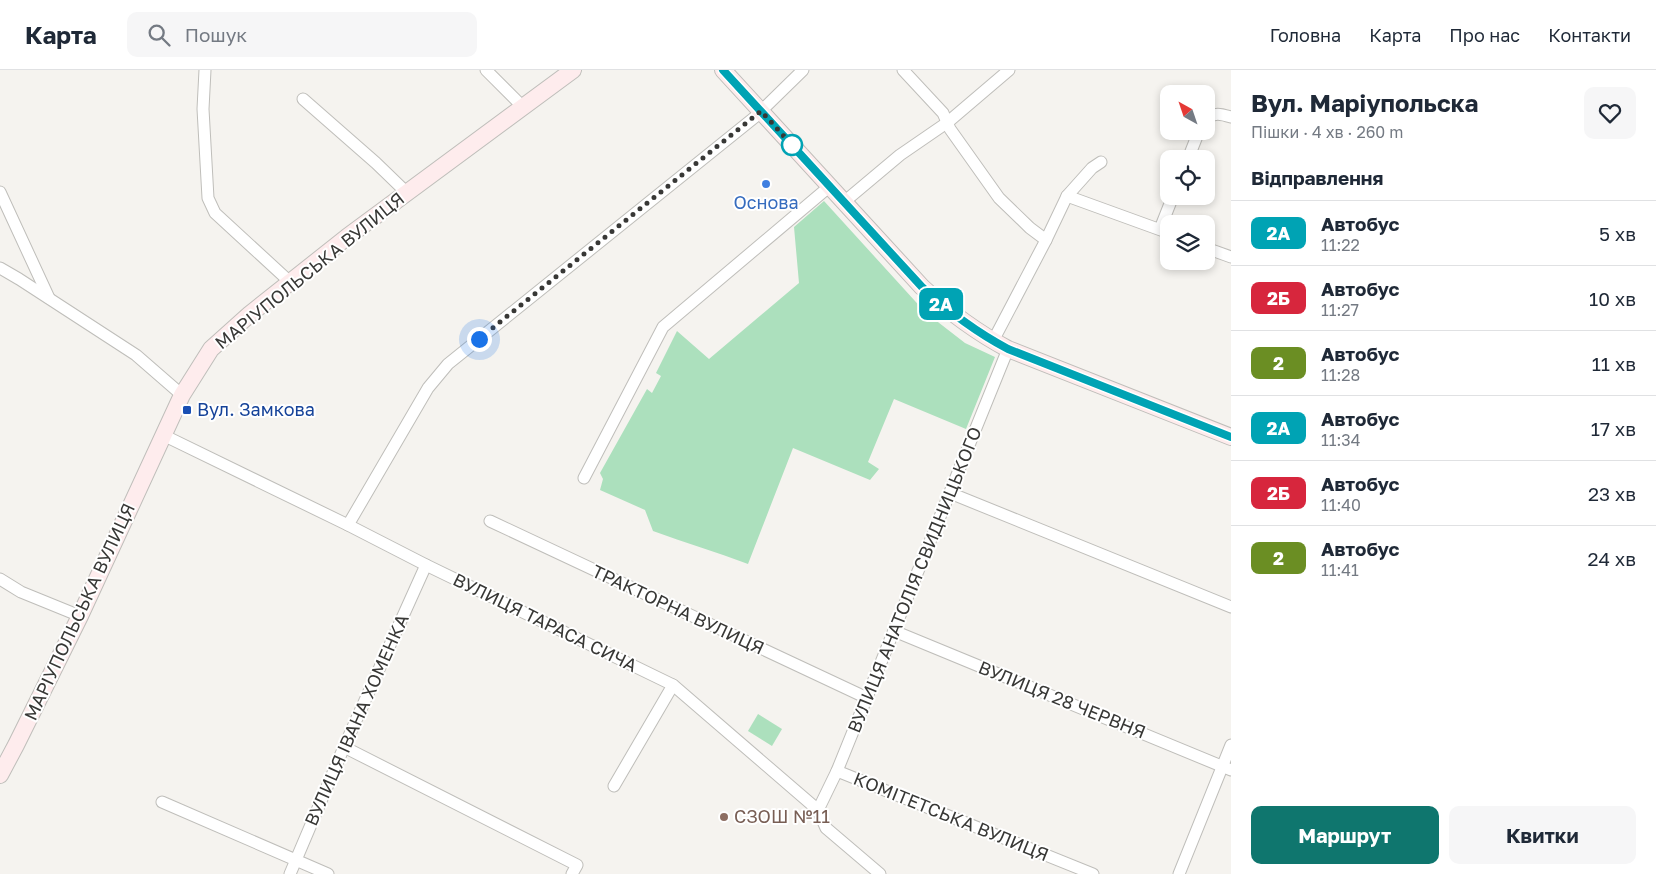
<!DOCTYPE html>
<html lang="uk">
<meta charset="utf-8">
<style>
:root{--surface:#fff;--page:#f6f6f7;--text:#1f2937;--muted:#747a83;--line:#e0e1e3;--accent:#0f766e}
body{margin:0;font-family:"Golos Text",sans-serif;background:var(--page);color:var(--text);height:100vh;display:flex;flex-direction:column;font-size:19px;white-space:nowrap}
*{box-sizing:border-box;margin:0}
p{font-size:16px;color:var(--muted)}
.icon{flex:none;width:28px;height:28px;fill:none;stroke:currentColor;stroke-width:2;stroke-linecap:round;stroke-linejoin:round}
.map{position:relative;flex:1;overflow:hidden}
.panel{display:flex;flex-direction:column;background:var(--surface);width:425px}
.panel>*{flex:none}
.badge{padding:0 10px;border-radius:8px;font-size:18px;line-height:32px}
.needle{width:32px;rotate:320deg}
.buttons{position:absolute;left:1160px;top:15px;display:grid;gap:10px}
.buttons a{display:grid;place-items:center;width:55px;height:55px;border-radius:10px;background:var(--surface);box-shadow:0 2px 8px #0003;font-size:25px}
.you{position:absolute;width:25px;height:25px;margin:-12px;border:4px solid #fff;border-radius:50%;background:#1a73e8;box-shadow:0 0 0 8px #1a73e833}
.map>.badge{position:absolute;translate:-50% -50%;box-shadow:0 0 0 2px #fff}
h2{padding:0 20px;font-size:19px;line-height:45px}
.round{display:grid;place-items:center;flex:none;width:52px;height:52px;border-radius:10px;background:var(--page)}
.headline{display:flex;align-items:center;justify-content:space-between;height:85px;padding:0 20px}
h1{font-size:24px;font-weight:700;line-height:38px}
.cta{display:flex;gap:10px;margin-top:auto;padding:10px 20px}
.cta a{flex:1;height:58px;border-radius:10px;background:var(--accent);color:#fff;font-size:20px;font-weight:700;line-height:58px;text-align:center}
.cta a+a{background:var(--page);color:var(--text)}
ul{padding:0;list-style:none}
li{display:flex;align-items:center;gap:15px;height:65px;padding:0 20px;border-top:1px solid var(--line)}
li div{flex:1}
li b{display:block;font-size:19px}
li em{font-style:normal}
li .badge{min-width:55px;font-weight:700;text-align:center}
header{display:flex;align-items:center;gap:30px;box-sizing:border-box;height:70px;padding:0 25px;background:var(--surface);border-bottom:1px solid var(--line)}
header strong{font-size:24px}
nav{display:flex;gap:28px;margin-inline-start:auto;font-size:18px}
.search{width:350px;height:45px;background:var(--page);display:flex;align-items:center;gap:12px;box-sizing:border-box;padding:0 18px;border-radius:10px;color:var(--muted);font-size:19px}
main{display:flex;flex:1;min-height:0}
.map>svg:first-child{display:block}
.green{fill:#ace0bd}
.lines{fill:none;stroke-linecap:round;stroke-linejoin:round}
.minor-casing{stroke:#bfbeba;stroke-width:13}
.secondary-casing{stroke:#bfbeba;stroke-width:18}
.minor{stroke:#fff;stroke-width:11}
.secondary{stroke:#feeced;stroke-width:16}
.line-casing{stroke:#fff;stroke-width:11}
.line{stroke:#00a3b4;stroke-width:8}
.walk{stroke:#383836;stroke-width:5;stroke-dasharray:0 9}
.stop-dot{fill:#fff;stroke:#00a3b4;stroke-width:2.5}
.shop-dot{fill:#3f7fe0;stroke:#fff;stroke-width:2}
.transit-dot{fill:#1a4fb4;stroke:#fff;stroke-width:2}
.education-dot{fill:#8d6e63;stroke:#fff;stroke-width:2}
.labels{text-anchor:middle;stroke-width:4;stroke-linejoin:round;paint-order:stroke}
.shop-label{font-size:18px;fill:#366cbe;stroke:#fff}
.street-label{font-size:18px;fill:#383836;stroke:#fff}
.transit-label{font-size:18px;fill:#164399;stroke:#fff;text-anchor:start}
.education-label{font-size:18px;fill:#785e54;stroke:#fff;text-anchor:start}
</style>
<header>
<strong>Карта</strong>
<div class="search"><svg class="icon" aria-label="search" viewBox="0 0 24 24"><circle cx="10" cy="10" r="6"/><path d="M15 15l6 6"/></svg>Пошук</div>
<nav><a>Головна</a><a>Карта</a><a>Про нас</a><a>Контакти</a></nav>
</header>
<main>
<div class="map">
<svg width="1231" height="804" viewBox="0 0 1231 804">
<rect width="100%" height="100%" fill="#f5f3ef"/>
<!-- green -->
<g class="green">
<path d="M824 131 925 242 965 273 995 287 966 359 894 329 868 392 879 399 870 410 793 378 748 494C717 482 685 473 653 461L645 440 600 420 603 409 600 403 647 319 652 323 661 306 656 303 677 261 709 289 799 213 794 157Z"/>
<polygon points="758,644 782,659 772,676 748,661"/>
</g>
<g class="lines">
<defs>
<g id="minor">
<polyline points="205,0 203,39 208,128 215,143 290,212"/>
<polyline points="486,0 523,37"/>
<polyline points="903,0 943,43 950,59 999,128 1030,158 1046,170"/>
<polyline points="303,29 376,93 407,123"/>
<path d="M1206 49C1214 42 1221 44 1231 47"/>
<polyline points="1188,89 1199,61"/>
<polyline points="0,122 49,228"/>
<polyline points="1067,126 1169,163"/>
<polyline points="844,132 900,85 948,52 1009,0"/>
<polyline points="1160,159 1173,126"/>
<polyline points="1206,178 1231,187"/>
<polyline points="0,198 19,209 136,285 182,325"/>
<polyline points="993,271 1046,170 1067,126 1092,98 1101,92"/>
<polyline points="163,365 348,455 426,495 673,615 818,740 826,758 880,804"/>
<polyline points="584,408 663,257 830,116"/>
<polyline points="950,423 1231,537"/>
<polyline points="490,451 867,628"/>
<polyline points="348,455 428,318 448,294 755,47 803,0"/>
<polyline points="0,509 21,522 80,546"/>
<polyline points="894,561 1231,700"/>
<polyline points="344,677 577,795 572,804"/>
<polyline points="837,701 1093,804"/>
<polyline points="614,716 673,615"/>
<polyline points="162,732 328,804"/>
<polyline points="818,740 837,701 1008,279"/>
<polyline points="290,804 344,677 426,495"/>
<polyline points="1179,804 1231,675"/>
</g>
<g id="secondary">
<path d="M723 0 922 217C948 241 976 262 1008 279L1231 367"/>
<polyline points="0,705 16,675 80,546 182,325 211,279 250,244 347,167 573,0"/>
</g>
</defs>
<!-- minor casing -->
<use href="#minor" class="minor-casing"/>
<!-- secondary casing -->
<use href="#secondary" class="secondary-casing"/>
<!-- minor -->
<use href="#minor" class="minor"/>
<!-- secondary -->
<use href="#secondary" class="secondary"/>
</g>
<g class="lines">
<defs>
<path id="line" d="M723 0 922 217C948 241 976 262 1008 279L1231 367"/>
</defs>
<!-- line casing -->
<use href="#line" class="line-casing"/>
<!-- line -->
<use href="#line" class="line"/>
<!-- walk -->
<polyline class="walk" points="479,269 761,41 792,75"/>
</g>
<!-- markers -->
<circle class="stop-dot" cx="792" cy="75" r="10"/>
<circle class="shop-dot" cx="766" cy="114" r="5"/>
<rect class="transit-dot" x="182" y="335" width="10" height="10" rx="2.5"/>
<circle class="education-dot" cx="724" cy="747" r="5"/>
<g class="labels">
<!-- shop labels -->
<g class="shop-label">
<text x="766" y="139">Основа</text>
</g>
<!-- street labels -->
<g class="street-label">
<text transform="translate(310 201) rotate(-39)" y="6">МАРІУПОЛЬСЬКА ВУЛИЦЯ</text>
<text transform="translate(915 510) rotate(-68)" y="6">ВУЛИЦЯ АНАТОЛІЯ СВИДНИЦЬКОГО</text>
<text transform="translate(678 540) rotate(25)" y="6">ТРАКТОРНА ВУЛИЦЯ</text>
<text transform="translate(80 542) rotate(-65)" y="6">МАРІУПОЛЬСЬКА ВУЛИЦЯ</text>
<text transform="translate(545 553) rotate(26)" y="6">ВУЛИЦЯ ТАРАСА СИЧА</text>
<text transform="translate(1062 630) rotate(22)" y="6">ВУЛИЦЯ 28 ЧЕРВНЯ</text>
<text transform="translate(357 650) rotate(-66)" y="6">ВУЛИЦЯ ІВАНА ХОМЕНКА</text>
<text transform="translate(951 747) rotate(22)" y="6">КОМІТЕТСЬКА ВУЛИЦЯ</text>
</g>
<!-- transit labels -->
<g class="transit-label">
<text x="197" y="346">Вул. Замкова</text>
</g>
<!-- education labels -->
<g class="education-label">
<text x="734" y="753">СЗОШ №11</text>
</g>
</g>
</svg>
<div class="buttons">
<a><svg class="needle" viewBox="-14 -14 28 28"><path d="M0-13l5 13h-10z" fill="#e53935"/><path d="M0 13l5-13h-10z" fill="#747a83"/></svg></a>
<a><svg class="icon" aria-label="locate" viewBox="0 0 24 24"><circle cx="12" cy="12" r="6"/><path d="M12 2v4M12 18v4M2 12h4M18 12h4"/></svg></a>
<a><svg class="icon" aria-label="layers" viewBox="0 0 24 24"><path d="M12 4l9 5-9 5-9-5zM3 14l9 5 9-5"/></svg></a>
</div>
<div class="you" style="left:479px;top:269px"></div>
<b class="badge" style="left:941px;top:234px;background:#00a3b4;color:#fff">2А</b>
</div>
<section class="panel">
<div class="headline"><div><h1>Вул. Маріупольска</h1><p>Пішки · 4 хв · 260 m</p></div><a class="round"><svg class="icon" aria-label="heart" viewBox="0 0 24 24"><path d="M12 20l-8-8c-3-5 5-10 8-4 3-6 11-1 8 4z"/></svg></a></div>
<h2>Відправлення</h2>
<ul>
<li><span class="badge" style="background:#00a3b4;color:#fff">2А</span><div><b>Автобус</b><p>11:22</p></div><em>5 хв</em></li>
<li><span class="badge" style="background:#d7263d;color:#fff">2Б</span><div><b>Автобус</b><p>11:27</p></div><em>10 хв</em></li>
<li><span class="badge" style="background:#6b8e23;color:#fff">2</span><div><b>Автобус</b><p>11:28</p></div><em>11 хв</em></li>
<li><span class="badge" style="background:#00a3b4;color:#fff">2А</span><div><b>Автобус</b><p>11:34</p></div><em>17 хв</em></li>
<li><span class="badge" style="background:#d7263d;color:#fff">2Б</span><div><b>Автобус</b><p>11:40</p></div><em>23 хв</em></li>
<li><span class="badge" style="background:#6b8e23;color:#fff">2</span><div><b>Автобус</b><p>11:41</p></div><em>24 хв</em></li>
</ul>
<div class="cta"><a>Маршрут</a><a>Квитки</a></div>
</section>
</main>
